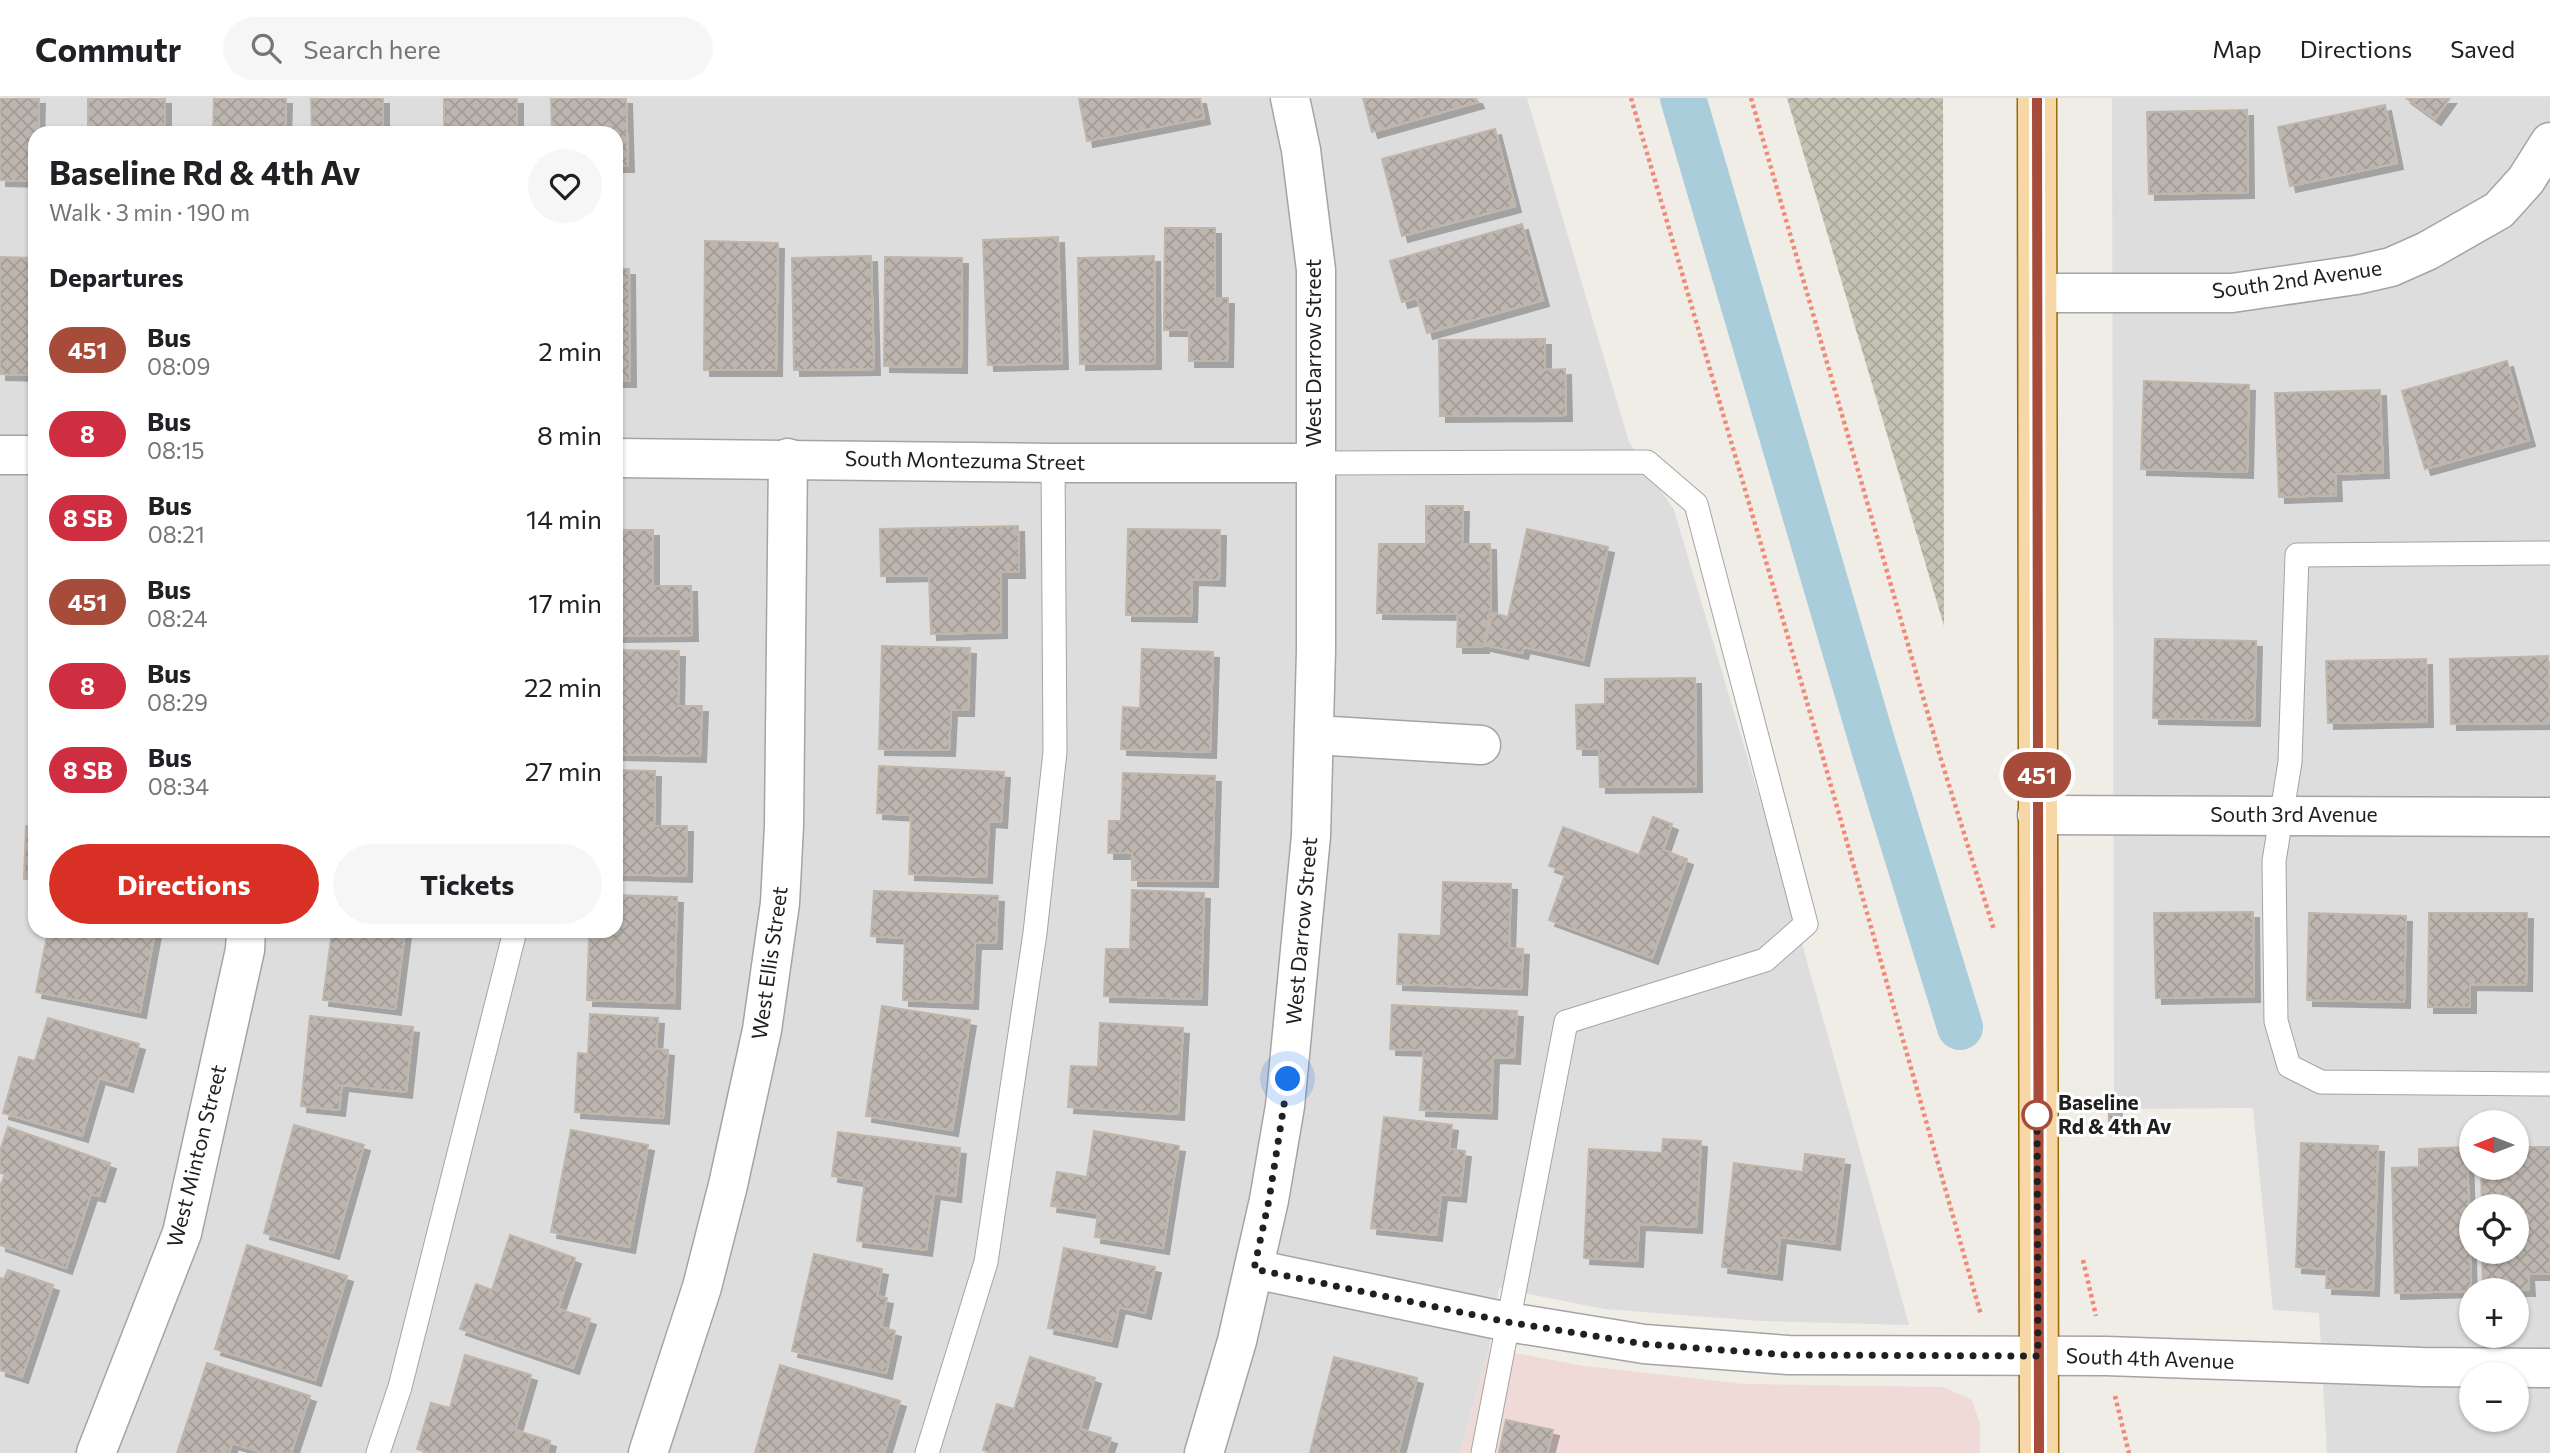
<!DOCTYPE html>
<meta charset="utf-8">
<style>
:root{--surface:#fff;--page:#f6f6f6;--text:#202124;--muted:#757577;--line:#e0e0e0;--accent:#d93025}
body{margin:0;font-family:Commissioner,sans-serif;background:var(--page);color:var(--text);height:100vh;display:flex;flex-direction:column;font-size:26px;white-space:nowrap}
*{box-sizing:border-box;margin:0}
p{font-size:23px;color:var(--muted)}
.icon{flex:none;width:38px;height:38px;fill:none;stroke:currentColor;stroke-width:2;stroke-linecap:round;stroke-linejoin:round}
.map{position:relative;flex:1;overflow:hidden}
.side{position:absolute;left:28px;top:28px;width:595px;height:812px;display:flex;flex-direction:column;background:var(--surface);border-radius:21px;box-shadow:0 2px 5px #0004}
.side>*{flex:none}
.badge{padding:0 14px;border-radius:23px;font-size:24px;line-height:46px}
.needle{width:46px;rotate:270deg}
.controls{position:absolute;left:2459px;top:1012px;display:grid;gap:14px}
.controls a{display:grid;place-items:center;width:70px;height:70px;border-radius:50%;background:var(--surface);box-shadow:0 2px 5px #0004;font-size:35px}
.you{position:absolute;width:35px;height:35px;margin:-18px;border:5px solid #fff;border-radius:50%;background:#1a73e8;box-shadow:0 0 0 10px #1a73e833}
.map>.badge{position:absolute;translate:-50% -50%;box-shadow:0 0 0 4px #fff}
h2{padding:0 21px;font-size:26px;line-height:63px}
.round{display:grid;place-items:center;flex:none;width:74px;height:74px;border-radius:37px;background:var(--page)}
.summary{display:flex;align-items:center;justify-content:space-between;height:119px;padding:0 21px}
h1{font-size:33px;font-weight:700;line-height:52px}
.button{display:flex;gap:14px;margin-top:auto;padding:14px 21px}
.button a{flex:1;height:80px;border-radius:42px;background:var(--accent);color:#fff;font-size:28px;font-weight:700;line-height:80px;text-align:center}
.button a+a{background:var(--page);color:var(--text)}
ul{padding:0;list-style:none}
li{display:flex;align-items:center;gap:21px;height:84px;padding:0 21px}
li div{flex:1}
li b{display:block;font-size:26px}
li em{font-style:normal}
li .badge{min-width:77px;font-weight:700;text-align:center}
header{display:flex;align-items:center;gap:42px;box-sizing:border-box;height:98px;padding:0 35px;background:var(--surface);border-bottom:2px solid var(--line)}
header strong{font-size:33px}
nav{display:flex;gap:38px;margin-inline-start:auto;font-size:24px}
.search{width:490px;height:63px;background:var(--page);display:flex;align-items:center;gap:18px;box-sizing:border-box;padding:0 24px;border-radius:38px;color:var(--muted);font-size:26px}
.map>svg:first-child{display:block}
.residential{fill:#dedddd;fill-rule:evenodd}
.commercial{fill:#efdad7}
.construction{fill:url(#construction-cross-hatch)}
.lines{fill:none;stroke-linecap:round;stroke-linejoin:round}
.canal{stroke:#aacddb;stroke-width:46}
.building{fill:url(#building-cross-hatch);stroke:#c1b5aa;stroke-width:2;filter:url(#shadow)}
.service-casing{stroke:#a4a4a4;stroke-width:25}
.minor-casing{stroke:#a4a4a4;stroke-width:41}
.primary-casing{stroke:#936c09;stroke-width:41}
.path{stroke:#f28976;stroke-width:4.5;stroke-dasharray:3.5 3.5;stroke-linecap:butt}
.service{stroke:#fff;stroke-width:23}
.minor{stroke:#fff;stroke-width:38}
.primary{stroke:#f7d7a5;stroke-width:38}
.line-casing{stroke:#fff;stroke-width:16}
.line{stroke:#a74b3a;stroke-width:10}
.walk{stroke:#202020;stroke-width:7;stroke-dasharray:0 12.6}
.stop-dot{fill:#fff;stroke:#a74b3a;stroke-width:3.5}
.labels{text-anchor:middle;stroke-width:6;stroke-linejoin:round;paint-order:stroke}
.street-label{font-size:21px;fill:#202020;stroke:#fff}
.stop-label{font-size:21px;font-weight:bold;fill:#202020;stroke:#fff;text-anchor:start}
</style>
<header>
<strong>Commutr</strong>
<div class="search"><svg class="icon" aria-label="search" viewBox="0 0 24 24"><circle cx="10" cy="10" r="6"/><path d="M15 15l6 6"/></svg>Search here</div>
<nav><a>Map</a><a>Directions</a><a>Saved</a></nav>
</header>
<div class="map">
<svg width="2550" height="1355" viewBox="0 0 2550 1355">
<defs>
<pattern id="construction-cross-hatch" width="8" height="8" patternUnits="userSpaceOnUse" patternTransform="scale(1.75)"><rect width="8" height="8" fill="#c3c4b3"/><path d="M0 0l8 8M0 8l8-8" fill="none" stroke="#a7a89a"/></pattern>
<pattern id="building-cross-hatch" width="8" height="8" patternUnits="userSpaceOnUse" patternTransform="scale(1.75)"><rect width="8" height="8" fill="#bdb6b0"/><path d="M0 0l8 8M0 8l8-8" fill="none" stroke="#a29c97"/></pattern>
<filter id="shadow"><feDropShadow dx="6" dy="6" stdDeviation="0" flood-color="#0004"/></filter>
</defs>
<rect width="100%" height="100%" fill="#f0ede7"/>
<!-- residential -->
<g class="residential">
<path d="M0 0H1527L1629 344 1674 412 1790 803 1909 1227 1760 1223 1604 1211 1499 1190 1489 1250 1460 1355H0ZM35 35H616V833H35Z"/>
<path d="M2112 0H2550V1355H2327L2319 1215 2273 1212 2253 1010 2114 1011ZM2471 1024H2516V1069H2471ZM2471 1108H2516V1153H2471ZM2471 1192H2516V1237H2471ZM2471 1276H2516V1321H2471Z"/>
</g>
<!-- commercial -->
<polygon class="commercial" points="1489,1250 1584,1268 1745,1286 1943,1289 1972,1302 1980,1326 1980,1355 1460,1355"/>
<!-- construction -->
<polygon class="construction" points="1787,0 1943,0 1944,528"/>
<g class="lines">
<!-- canal -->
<polyline class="canal" points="1683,0 1873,647 1960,929"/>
</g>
<!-- building -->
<g class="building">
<polygon points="0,0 39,0 38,35 35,35 35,83 0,82"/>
<rect x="88" y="0" width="77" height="35"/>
<polygon points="214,0 286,0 285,35 213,35"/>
<polygon points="311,0 383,0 383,35 312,35"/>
<rect x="444" y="0" width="73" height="35"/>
<polygon points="551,0 626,0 628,68 616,68 616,35 552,35"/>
<polygon points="1079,0 1200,0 1204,20 1087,43"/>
<polygon points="1363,0 1476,0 1478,4 1372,34"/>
<polygon points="2406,0 2450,0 2435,21"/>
<polygon points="2385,7 2397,65 2290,88 2278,29"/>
<polygon points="2247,12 2248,94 2149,96 2147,14"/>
<polygon points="1495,31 1515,108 1402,138 1382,61"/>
<polygon points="1522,126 1543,202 1427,235 1417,200 1402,204 1390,163"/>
<polygon points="1165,130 1215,130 1215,200 1228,200 1227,263 1189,263 1189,232 1164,232"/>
<polygon points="1058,139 1062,265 988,267 983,142"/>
<polygon points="705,143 778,145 776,272 704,272"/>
<polygon points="871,158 874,271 794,272 792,160"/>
<polygon points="1154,158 1155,265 1080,266 1078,160"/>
<polygon points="0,159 35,160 35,277 0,276"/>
<polygon points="885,159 962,160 961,269 884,268"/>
<polygon points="616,171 629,171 630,283 616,283"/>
<polygon points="1545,241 1545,272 1565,271 1566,317 1440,318 1439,242"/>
<polygon points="2507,263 2529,342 2425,371 2402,293"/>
<polygon points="2144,283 2249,287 2247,374 2141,371"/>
<polygon points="2380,292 2383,374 2335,376 2336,397 2279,399 2275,295"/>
<polygon points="1426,408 1463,408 1462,446 1490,446 1491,508 1483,549 1457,549 1458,516 1377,515 1379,446 1426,446"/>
<polygon points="1018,428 1019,474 1001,474 1001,534 931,536 929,477 881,478 880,431"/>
<polygon points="1128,431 1220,432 1219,482 1192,481 1191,518 1126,517"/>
<polygon points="1527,431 1608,449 1583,562 1524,549 1522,555 1485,547 1493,515 1508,519"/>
<polygon points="616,432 653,432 653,488 691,488 692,537 616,538"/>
<polygon points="2155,541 2256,543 2254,622 2153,620"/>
<polygon points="882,548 970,550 968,612 951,612 949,652 879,651"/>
<polygon points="1142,551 1213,554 1210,654 1121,651 1123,609 1140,610"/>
<polygon points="616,552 679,553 678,608 702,608 700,658 616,656"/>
<polygon points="2548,558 2550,625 2451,626 2450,561"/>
<polygon points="2426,561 2427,623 2328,625 2326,563"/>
<polygon points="1695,580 1696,688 1600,689 1599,651 1577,651 1576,607 1605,606 1605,581"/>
<polygon points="879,668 1004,674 1001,724 989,723 986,779 909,776 911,717 877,715"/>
<polygon points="616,672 655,673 654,728 687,728 686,778 616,776"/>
<polygon points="1123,675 1215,678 1212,783 1132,782 1132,755 1108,755 1109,723 1121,723"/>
<polygon points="1653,719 1672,726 1663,752 1687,761 1652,860 1549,822 1566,774 1549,768 1563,729 1639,757"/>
<polygon points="26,728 35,729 35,781 24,781"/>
<polygon points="1443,784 1511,786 1509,850 1523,851 1521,891 1397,886 1399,836 1441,838"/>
<polygon points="1132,792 1204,795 1201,901 1104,898 1106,851 1130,851"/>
<polygon points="874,793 998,798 996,845 975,845 972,905 903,902 905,840 871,838"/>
<polygon points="616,797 677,799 674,905 587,902 589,840 606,841 607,833 616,833"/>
<polygon points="2253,814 2254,898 2156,900 2154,815"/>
<polygon points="2309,815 2406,818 2404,904 2307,902"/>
<polygon points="2429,815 2527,815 2526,887 2470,886 2470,909 2428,909"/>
<polygon points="48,833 155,833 140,914 36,894"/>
<polygon points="332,833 405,833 395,911 323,902"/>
<polygon points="1392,907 1517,913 1514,960 1493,959 1491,1015 1420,1012 1424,952 1390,951"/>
<polygon points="882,908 970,922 952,1032 866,1018"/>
<polygon points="590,916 658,920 656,951 668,952 663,1020 575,1014 578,955 588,956"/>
<polygon points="310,918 413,929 406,994 342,987 339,1012 301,1008"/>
<polygon points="48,920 139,946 127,988 99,980 82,1038 3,1015 19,959 35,963"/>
<polygon points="1100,925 1183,930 1178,1016 1068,1009 1071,968 1098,969"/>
<polygon points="2108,1000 2116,1000 2116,1023 2109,1023"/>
<polygon points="1384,1019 1452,1027 1449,1051 1465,1053 1460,1098 1441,1096 1436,1137 1371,1130"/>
<polygon points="294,1027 364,1047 333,1155 264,1135"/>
<polygon points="8,1029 110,1065 99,1098 91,1096 66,1170 0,1147 0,1089 5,1076 0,1075 0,1053"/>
<polygon points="571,1032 648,1047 629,1149 551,1134"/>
<polygon points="1094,1033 1179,1048 1163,1150 1095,1139 1098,1115 1051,1108 1057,1074 1087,1079"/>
<polygon points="838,1034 960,1050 955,1098 934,1095 926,1152 857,1143 865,1083 832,1078"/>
<polygon points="1663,1041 1701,1043 1696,1129 1639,1126 1637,1163 1584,1160 1589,1051 1662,1055"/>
<polygon points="2301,1045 2378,1048 2373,1192 2326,1190 2327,1171 2296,1169"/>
<polygon points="2467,1049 2471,1193 2395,1195 2392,1070 2419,1069 2419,1051"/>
<polygon points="2516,1049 2550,1049 2550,1176 2528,1176 2529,1192 2483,1192 2482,1153 2516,1153 2516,1108 2482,1108 2481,1069 2516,1069"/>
<polygon points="1805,1056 1844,1061 1834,1146 1780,1139 1776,1176 1722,1169 1734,1065 1803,1074"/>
<polygon points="510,1137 575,1160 558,1211 590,1221 573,1270 460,1231 476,1186 492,1192"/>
<polygon points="247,1147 347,1178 315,1282 215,1251"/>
<polygon points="1064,1150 1155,1169 1145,1215 1119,1209 1111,1243 1048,1230"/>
<polygon points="814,1156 882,1171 877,1198 887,1200 881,1229 895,1233 886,1275 792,1253"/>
<polygon points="8,1172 53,1187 22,1279 0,1272 0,1180 4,1181"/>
<polygon points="465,1257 531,1277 515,1332 550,1343 547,1355 430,1355 417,1351 431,1305 450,1310"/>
<polygon points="1030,1259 1095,1280 1080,1331 1111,1340 1106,1355 991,1355 983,1352 997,1306 1014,1311"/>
<polygon points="1334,1259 1417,1280 1398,1355 1310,1355"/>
<polygon points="207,1265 310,1298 291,1355 264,1355 232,1345 229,1355 177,1355"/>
<polygon points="780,1267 900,1303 884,1355 755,1355"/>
<polygon points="1506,1322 1553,1332 1547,1355 1499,1355"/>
</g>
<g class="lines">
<defs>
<g id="service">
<polyline points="1315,365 1647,364 1696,406 1806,826 1765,862 1566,924 1483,1355"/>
<polyline points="2550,455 2297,457 2290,664 2274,763 2276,923 2289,968 2321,984 2550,986"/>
<polyline points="378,1355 400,1289 515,833"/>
<polyline points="927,1355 986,1164 1035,835 1055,654 1053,365"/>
</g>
<g id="minor">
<polyline points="2038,195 2232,195 2356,177 2391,169 2427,153 2499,112 2526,82 2550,44"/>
<polyline points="0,357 35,357"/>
<polyline points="616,360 1053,365 1315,365"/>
<polyline points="1315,637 1481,647"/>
<polyline points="2037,717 2550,719"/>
<polyline points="1254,1171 1508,1224 1644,1246 1788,1257 2106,1258 2422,1269 2550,1270"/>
<polyline points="96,1355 182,1135 245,852 246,833"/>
<polyline points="648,1355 702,1189 728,1087 762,932 780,805 784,728 788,360"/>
<polyline points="1204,1355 1237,1243 1269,1102 1285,1008 1311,738 1316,553 1316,172 1301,52 1290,0"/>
</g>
<polyline id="primary" points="2037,0 2039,1355"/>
</defs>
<!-- service casing -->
<use href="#service" class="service-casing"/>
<!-- minor casing -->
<use href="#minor" class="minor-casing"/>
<!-- primary casing -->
<use href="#primary" class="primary-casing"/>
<!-- path -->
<g class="path">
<polyline points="1631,0 1820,649 1981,1217"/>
<polyline points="1751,0 1940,658 1994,832"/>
<polyline points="2083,1162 2096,1218"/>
<polyline points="2115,1298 2129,1355"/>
</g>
<!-- service -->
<use href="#service" class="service"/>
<!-- minor -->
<use href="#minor" class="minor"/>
<!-- primary -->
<use href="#primary" class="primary"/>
</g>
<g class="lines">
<defs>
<polyline id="line" points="2037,0 2039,1355"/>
</defs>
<!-- line casing -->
<use href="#line" class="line-casing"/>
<!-- line -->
<use href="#line" class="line"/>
<!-- walk -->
<polyline class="walk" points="1288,981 1269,1102 1254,1171 1508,1224 1644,1246 1788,1257 2038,1258 2037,1004 2037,1017"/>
</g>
<!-- markers -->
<circle class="stop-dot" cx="2037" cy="1017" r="14"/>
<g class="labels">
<!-- street labels -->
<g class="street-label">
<text transform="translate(2297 182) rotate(-8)" y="7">South 2nd Avenue</text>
<text transform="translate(1314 255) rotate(-90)" y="7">West Darrow Street</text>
<text transform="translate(965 363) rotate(1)" y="7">South Montezuma Street</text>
<text x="2294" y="724">South 3rd Avenue</text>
<text transform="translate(1302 833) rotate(-85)" y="7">West Darrow Street</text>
<text transform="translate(770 865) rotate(-82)" y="7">West Ellis Street</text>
<text transform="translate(197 1058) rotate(-76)" y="7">West Minton Street</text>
<text transform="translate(2150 1261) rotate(2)" y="7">South 4th Avenue</text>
</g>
<!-- stop labels -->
<g class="stop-label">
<text x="2058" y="1012">Baseline<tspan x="2058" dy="24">Rd &amp; 4th Av</tspan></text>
</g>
</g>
</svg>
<div class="controls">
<a><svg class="needle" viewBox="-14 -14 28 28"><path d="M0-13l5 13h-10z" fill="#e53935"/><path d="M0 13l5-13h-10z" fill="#757577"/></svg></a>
<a><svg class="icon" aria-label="locate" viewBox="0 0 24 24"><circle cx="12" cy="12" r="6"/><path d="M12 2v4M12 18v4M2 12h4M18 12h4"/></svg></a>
<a>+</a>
<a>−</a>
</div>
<div class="you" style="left:1288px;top:981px"></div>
<b class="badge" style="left:2037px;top:677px;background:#a74b3a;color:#fff">451</b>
<section class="side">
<div class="summary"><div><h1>Baseline Rd &amp; 4th Av</h1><p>Walk · 3 min · 190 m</p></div><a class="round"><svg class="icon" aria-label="heart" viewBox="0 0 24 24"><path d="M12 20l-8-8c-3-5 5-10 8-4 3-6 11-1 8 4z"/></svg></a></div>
<h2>Departures</h2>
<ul>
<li><span class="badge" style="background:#a74b3a;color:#fff">451</span><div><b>Bus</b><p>08:09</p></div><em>2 min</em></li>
<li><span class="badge" style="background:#cf2e41;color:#fff">8</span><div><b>Bus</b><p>08:15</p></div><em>8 min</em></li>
<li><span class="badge" style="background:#cf2e41;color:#fff">8 SB</span><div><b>Bus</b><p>08:21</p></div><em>14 min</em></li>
<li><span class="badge" style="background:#a74b3a;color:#fff">451</span><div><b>Bus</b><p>08:24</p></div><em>17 min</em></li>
<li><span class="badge" style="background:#cf2e41;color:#fff">8</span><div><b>Bus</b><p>08:29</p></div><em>22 min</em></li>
<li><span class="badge" style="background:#cf2e41;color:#fff">8 SB</span><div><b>Bus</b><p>08:34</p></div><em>27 min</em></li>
</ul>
<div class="button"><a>Directions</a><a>Tickets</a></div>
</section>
</div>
